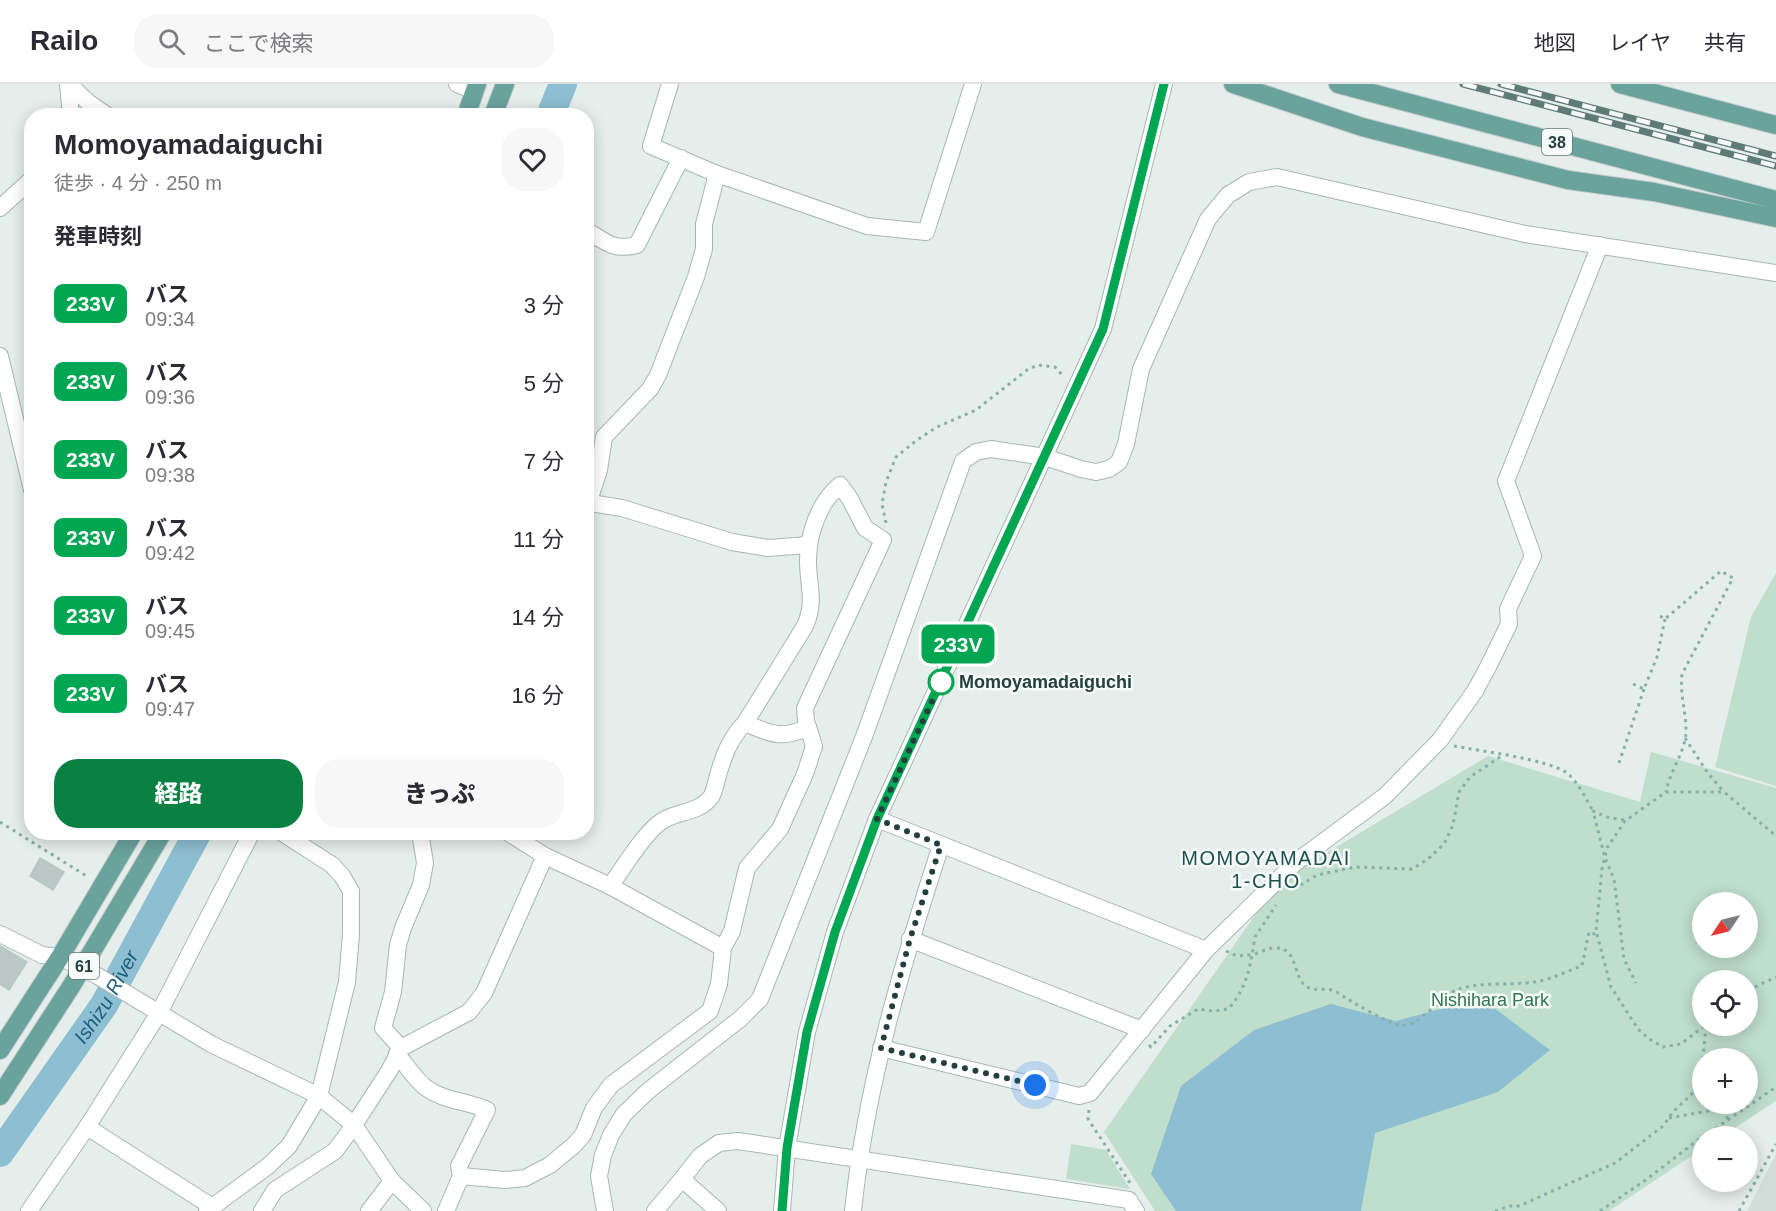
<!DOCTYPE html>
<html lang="ja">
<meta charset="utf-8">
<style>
:root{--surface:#fff;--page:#f7f7f7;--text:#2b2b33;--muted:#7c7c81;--line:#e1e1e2;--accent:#0b8043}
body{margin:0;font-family:Arial,"Noto Sans JP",sans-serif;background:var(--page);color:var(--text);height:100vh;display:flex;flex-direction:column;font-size:22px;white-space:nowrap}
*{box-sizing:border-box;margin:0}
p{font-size:20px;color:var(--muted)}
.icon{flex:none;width:33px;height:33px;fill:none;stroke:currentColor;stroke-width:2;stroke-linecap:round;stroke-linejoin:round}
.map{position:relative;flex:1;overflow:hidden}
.drawer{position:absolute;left:24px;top:24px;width:570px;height:732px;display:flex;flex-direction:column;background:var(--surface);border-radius:24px;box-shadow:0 3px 15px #0003}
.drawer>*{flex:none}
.badge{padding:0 12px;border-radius:9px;font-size:21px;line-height:39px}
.needle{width:39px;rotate:235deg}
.fabs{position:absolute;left:1692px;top:808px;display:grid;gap:12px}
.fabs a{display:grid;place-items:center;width:66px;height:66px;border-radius:50%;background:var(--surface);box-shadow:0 3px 15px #0003;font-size:30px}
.you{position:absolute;width:30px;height:30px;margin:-15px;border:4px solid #fff;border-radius:50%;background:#1a73e8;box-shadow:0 0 0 9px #1a73e833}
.map>.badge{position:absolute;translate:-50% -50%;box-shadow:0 0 0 3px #fff}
h2{padding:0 30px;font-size:22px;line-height:54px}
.round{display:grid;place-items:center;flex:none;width:63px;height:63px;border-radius:24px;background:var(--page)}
.summary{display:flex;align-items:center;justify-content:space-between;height:102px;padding:0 30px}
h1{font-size:28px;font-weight:800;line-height:45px}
.action{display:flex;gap:12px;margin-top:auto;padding:12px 30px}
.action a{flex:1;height:69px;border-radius:24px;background:var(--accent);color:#fff;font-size:24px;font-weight:800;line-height:69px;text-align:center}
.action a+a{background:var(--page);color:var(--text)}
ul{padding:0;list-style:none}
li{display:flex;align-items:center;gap:18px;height:78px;padding:0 30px}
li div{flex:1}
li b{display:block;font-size:22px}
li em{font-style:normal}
li .badge{min-width:66px;font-weight:700;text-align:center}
header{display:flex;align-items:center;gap:36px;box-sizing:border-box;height:84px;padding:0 30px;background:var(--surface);border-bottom:2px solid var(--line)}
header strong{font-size:28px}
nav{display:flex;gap:33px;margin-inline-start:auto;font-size:21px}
.search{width:420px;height:54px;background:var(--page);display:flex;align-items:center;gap:15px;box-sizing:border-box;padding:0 21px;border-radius:24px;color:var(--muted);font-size:22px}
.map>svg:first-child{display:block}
.built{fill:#d3deda}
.green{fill:#bfdecc;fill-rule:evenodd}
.water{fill:#8ebed1}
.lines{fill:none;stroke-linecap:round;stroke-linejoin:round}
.river{stroke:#8ebed1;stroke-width:28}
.building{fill:#bac9c5;stroke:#b7c8c3;stroke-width:1.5}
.minor-casing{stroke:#a7b6b3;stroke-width:18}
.major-casing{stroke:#c2cac8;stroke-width:20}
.path{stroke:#86b1a9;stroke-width:3;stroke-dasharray:3 4.5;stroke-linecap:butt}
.minor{stroke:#fff;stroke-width:16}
.major{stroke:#6aa39c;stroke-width:18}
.rail-casing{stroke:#5f7b77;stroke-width:7}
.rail{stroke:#f6faf9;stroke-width:4.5;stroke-dasharray:14;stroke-linecap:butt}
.line-casing{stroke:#fff;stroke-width:14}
.line{stroke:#00a651;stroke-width:9}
.walk{stroke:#24403c;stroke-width:6;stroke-dasharray:0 10.8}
.stop-dot{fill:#fff;stroke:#00a651;stroke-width:3}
.labels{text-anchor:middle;stroke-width:5;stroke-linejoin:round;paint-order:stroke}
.shield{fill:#f6faf9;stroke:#637875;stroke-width:1.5}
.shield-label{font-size:16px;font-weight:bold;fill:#24403c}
.stop-label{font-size:18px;font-weight:bold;fill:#24403c;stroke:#f6faf9;text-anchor:start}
.park-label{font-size:18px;fill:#2f7654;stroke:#f6faf9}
.neighbourhood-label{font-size:20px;letter-spacing:1.5px;fill:#20524d;stroke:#f6faf9}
.water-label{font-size:20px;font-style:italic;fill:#1e5f7c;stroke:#f6faf9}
</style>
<header>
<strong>Railo</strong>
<div class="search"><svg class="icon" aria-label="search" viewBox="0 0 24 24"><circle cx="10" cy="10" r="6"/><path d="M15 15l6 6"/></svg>ここで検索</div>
<nav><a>地図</a><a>レイヤ</a><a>共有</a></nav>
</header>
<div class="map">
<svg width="1776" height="1127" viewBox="0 0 1776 1127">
<rect width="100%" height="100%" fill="#e5eeeb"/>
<!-- built -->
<polygon class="built" points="1776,1070 1776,1127 1747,1127"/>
<!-- green -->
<g class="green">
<polygon points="1776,489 1776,702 1715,683 1751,533"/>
<path d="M1651 668 1776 704V1017L1721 1053H1702V1065L1609 1127H1155L1104 1048 1278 798 1488 672 1640 718ZM1702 819H1748V864H1702ZM1702 897H1748V942H1702ZM1702 975H1748V1020H1702Z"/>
<polygon points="1071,1060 1106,1066 1130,1105 1066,1095"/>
</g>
<!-- water -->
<polygon class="water" points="1481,914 1550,966 1498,1008 1375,1049 1361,1127 1176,1127 1151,1090 1181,1002 1254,946 1331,920 1396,937"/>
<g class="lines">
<!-- river -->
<g class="river">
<polyline points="550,32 563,0"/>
<path id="s1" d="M0 1069 104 921 198 748"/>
</g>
</g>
<!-- building -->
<g class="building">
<polygon points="40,774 64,788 53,806 30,792"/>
<polygon points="0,862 27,878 9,906 0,900"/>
</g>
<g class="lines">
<defs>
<g id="minor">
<polyline points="68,0 71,32"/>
<polyline points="69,0 89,19 108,32"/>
<polyline points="457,0 475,7"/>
<polyline points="670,0 651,62 717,90 867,142 926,148 973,0"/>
<polyline points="0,124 32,95"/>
<path d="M586 146C606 158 613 167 637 161L681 74"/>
<polyline points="0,272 32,406"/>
<polyline points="590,419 622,424 732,458 768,464 808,461"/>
<polyline points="586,426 599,386 604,353 650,305 658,291 696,193 704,165 704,140 717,90"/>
<path d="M745 639C771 650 782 656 808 643"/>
<polyline points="877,735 1206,866"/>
<polyline points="507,748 545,772"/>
<polyline points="0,850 42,871 60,873 96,891 211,960 319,1012 354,1041 392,1097 423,1127"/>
<polyline points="910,855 1142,946"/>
<polyline points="401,964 383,944 393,908 398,861 403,844 421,801 425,779 420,748"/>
<polyline points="881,964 1079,1012 1090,1009 1206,866 1296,778 1385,712 1440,656 1475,607 1488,583 1509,540 1508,525 1533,472 1506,397 1600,161"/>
<path d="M397 970C406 981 415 995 425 1003 443 1017 468 1017 487 1026L459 1082 461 1092"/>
<polyline points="87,1043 211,1122"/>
<polyline points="682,1095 718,1127"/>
<polyline points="29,1127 87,1043 159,929 252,748"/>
<polyline points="207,1127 268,1082 289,1062 319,1012 347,898 351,850 351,807 342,792 332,781 281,748"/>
<polyline points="262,1127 275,1106 335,1067 354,1041 389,987 401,964 469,928 484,909 545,772 610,802 723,864"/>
<polyline points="369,1127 392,1097"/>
<path d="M446 1127 461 1092 505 1096 525 1094 550 1081 573 1062 583 1051 594 1024 611 1001 710 927 719 900 723 864 732 847 747 784 780 745 805 690 814 662 806 637 805 624 883 456 865 444 850 415 840 401C819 418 808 450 808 477 808 502 816 517 805 542L745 639C730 654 724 671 718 691 716 698 715 707 711 713 698 730 679 726 662 737 643 750 625 782 610 802"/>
<polyline points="605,1127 599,1092 603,1071 611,1051 624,1030 648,1007 740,935 760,915 865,650 963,377 976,368 991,365 1045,373 1081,385 1096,388 1109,385 1119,378 1126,360 1141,285 1208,135 1228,111 1249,98 1277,93 1525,150 1776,189"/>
<polyline points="655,1127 682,1095 700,1072 719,1059 738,1057 1129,1116 1136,1127"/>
<polyline points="782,1127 787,1064 807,948 835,848 877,735 1103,245 1164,0"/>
<path d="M853 1127C866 1001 902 881 941 761"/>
</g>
<g id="major">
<polyline points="1233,0 1362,43 1568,96 1654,108 1776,134"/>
<polyline points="1338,0 1776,116"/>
<polyline points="1620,0 1776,41"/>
<polyline points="466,32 477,0"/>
<polyline points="493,32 505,0"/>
<polyline points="0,966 60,873 134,748"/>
<polyline points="0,1012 72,901 163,748"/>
</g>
</defs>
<!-- minor casing -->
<use href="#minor" class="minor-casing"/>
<!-- major casing -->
<use href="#major" class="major-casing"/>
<!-- path -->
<g class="path">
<polyline points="886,439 882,420 886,398 896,373 917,356 937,343 976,326 1027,286 1038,281 1055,283 1064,293"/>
<path d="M1660 532 1665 535 1721 487 1733 494 1682 590C1679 613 1689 635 1685 656 1681 674 1669 690 1666 708"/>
<polyline points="1633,600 1644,605 1657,573 1665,535"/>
<polyline points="1685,654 1707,688 1723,707"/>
<path d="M1454 662C1480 667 1547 675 1567 689 1578 698 1586 715 1593 727"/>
<polyline points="1619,679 1644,605"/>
<polyline points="1624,736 1607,733 1593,727 1605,774 1614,795 1624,875 1636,899"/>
<polyline points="0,738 88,793"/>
<polyline points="1294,805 1317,791 1355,783 1412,785 1428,775 1444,760 1453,741 1459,708 1470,693 1503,671"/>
<polyline points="1226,867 1237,872 1252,871 1255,853 1276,821"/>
<polyline points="1748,906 1776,893"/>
<polyline points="1704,942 1681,960 1663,963 1649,955 1638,945 1611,903 1596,847 1602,785 1607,764 1625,737 1666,708 1724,708 1776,752"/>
<path d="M1149 961 1151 963 1170 942 1198 925 1213 927 1228 925C1243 909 1248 892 1252 871 1259 869 1267 864 1274 864 1299 862 1292 894 1307 903 1316 908 1326 903 1334 907 1338 908 1342 912 1346 914 1357 921 1387 938 1399 941 1417 946 1440 913 1456 906 1480 897 1509 902 1534 898 1550 896 1567 887 1582 882L1589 848 1597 851"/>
<polyline points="1703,975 1706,942"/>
<polyline points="1702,983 1702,995"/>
<polyline points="1718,1020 1728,1035"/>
<polyline points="1089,1026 1088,1035 1132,1102"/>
<polyline points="1669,1034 1708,1027 1718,1020"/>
<polyline points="1703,1053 1776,1003"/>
<polyline points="1495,1127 1510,1122 1519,1122 1615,1079 1663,1042 1673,1028 1702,1000"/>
<polyline points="1600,1127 1647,1095 1702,1053"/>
<polyline points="1739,1127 1776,1060"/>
</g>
<!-- minor -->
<use href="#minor" class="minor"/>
<!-- major -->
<use href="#major" class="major"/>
<defs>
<g id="rail">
<polyline points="1463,0 1776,82"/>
<polyline points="1501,0 1776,72"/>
</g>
</defs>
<!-- rail casing -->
<use href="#rail" class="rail-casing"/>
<!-- rail -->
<use href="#rail" class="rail"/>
</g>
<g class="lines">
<defs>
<polyline id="line" points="782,1127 787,1064 807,948 835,848 877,735 1103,245 1164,0"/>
</defs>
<!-- line casing -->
<use href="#line" class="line-casing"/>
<!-- line -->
<use href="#line" class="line"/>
<!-- walk -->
<polyline class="walk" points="941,598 877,735 941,761 910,855 881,964 1035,1001"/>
</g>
<!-- markers -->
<circle class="stop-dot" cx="941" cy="598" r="12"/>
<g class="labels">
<!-- shield labels -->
<g class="shield">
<rect x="1542" y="45" width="30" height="26" rx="4.5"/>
<rect x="69" y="869" width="30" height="26" rx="4.5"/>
</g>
<g class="shield-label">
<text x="1557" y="64">38</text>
<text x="84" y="888">61</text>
</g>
<!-- stop labels -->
<g class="stop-label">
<text x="959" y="604">Momoyamadaiguchi</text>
</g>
<!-- park labels -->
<g class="park-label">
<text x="1490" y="922">Nishihara Park</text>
</g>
<!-- neighbourhood labels -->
<g class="neighbourhood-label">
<text x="1266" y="781">MOMOYAMADAI<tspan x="1266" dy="23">1-CHO</tspan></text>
</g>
<!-- water labels -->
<g class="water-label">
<text dy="7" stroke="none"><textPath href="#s1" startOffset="189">Ishizu River</textPath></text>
</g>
</g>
</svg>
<div class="fabs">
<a><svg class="needle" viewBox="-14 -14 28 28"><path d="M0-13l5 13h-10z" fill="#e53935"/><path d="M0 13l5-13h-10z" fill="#7c7c81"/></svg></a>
<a><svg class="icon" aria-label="locate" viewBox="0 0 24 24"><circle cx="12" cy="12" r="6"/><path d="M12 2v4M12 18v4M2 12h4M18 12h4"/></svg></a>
<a>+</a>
<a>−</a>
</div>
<div class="you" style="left:1035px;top:1001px"></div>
<b class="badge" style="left:958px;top:560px;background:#00a651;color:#fff">233V</b>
<section class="drawer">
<div class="summary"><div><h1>Momoyamadaiguchi</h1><p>徒歩 · 4 分 · 250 m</p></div><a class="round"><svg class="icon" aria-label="heart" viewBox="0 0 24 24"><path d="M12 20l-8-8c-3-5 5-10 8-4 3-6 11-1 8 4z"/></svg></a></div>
<h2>発車時刻</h2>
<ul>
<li><span class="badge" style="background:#00a651;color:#fff">233V</span><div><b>バス</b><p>09:34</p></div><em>3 分</em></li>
<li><span class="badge" style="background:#00a651;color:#fff">233V</span><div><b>バス</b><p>09:36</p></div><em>5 分</em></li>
<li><span class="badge" style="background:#00a651;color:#fff">233V</span><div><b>バス</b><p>09:38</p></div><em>7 分</em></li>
<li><span class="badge" style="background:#00a651;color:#fff">233V</span><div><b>バス</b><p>09:42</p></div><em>11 分</em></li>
<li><span class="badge" style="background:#00a651;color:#fff">233V</span><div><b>バス</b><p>09:45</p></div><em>14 分</em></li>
<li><span class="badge" style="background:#00a651;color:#fff">233V</span><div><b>バス</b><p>09:47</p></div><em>16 分</em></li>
</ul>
<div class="action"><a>経路</a><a>きっぷ</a></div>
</section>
</div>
